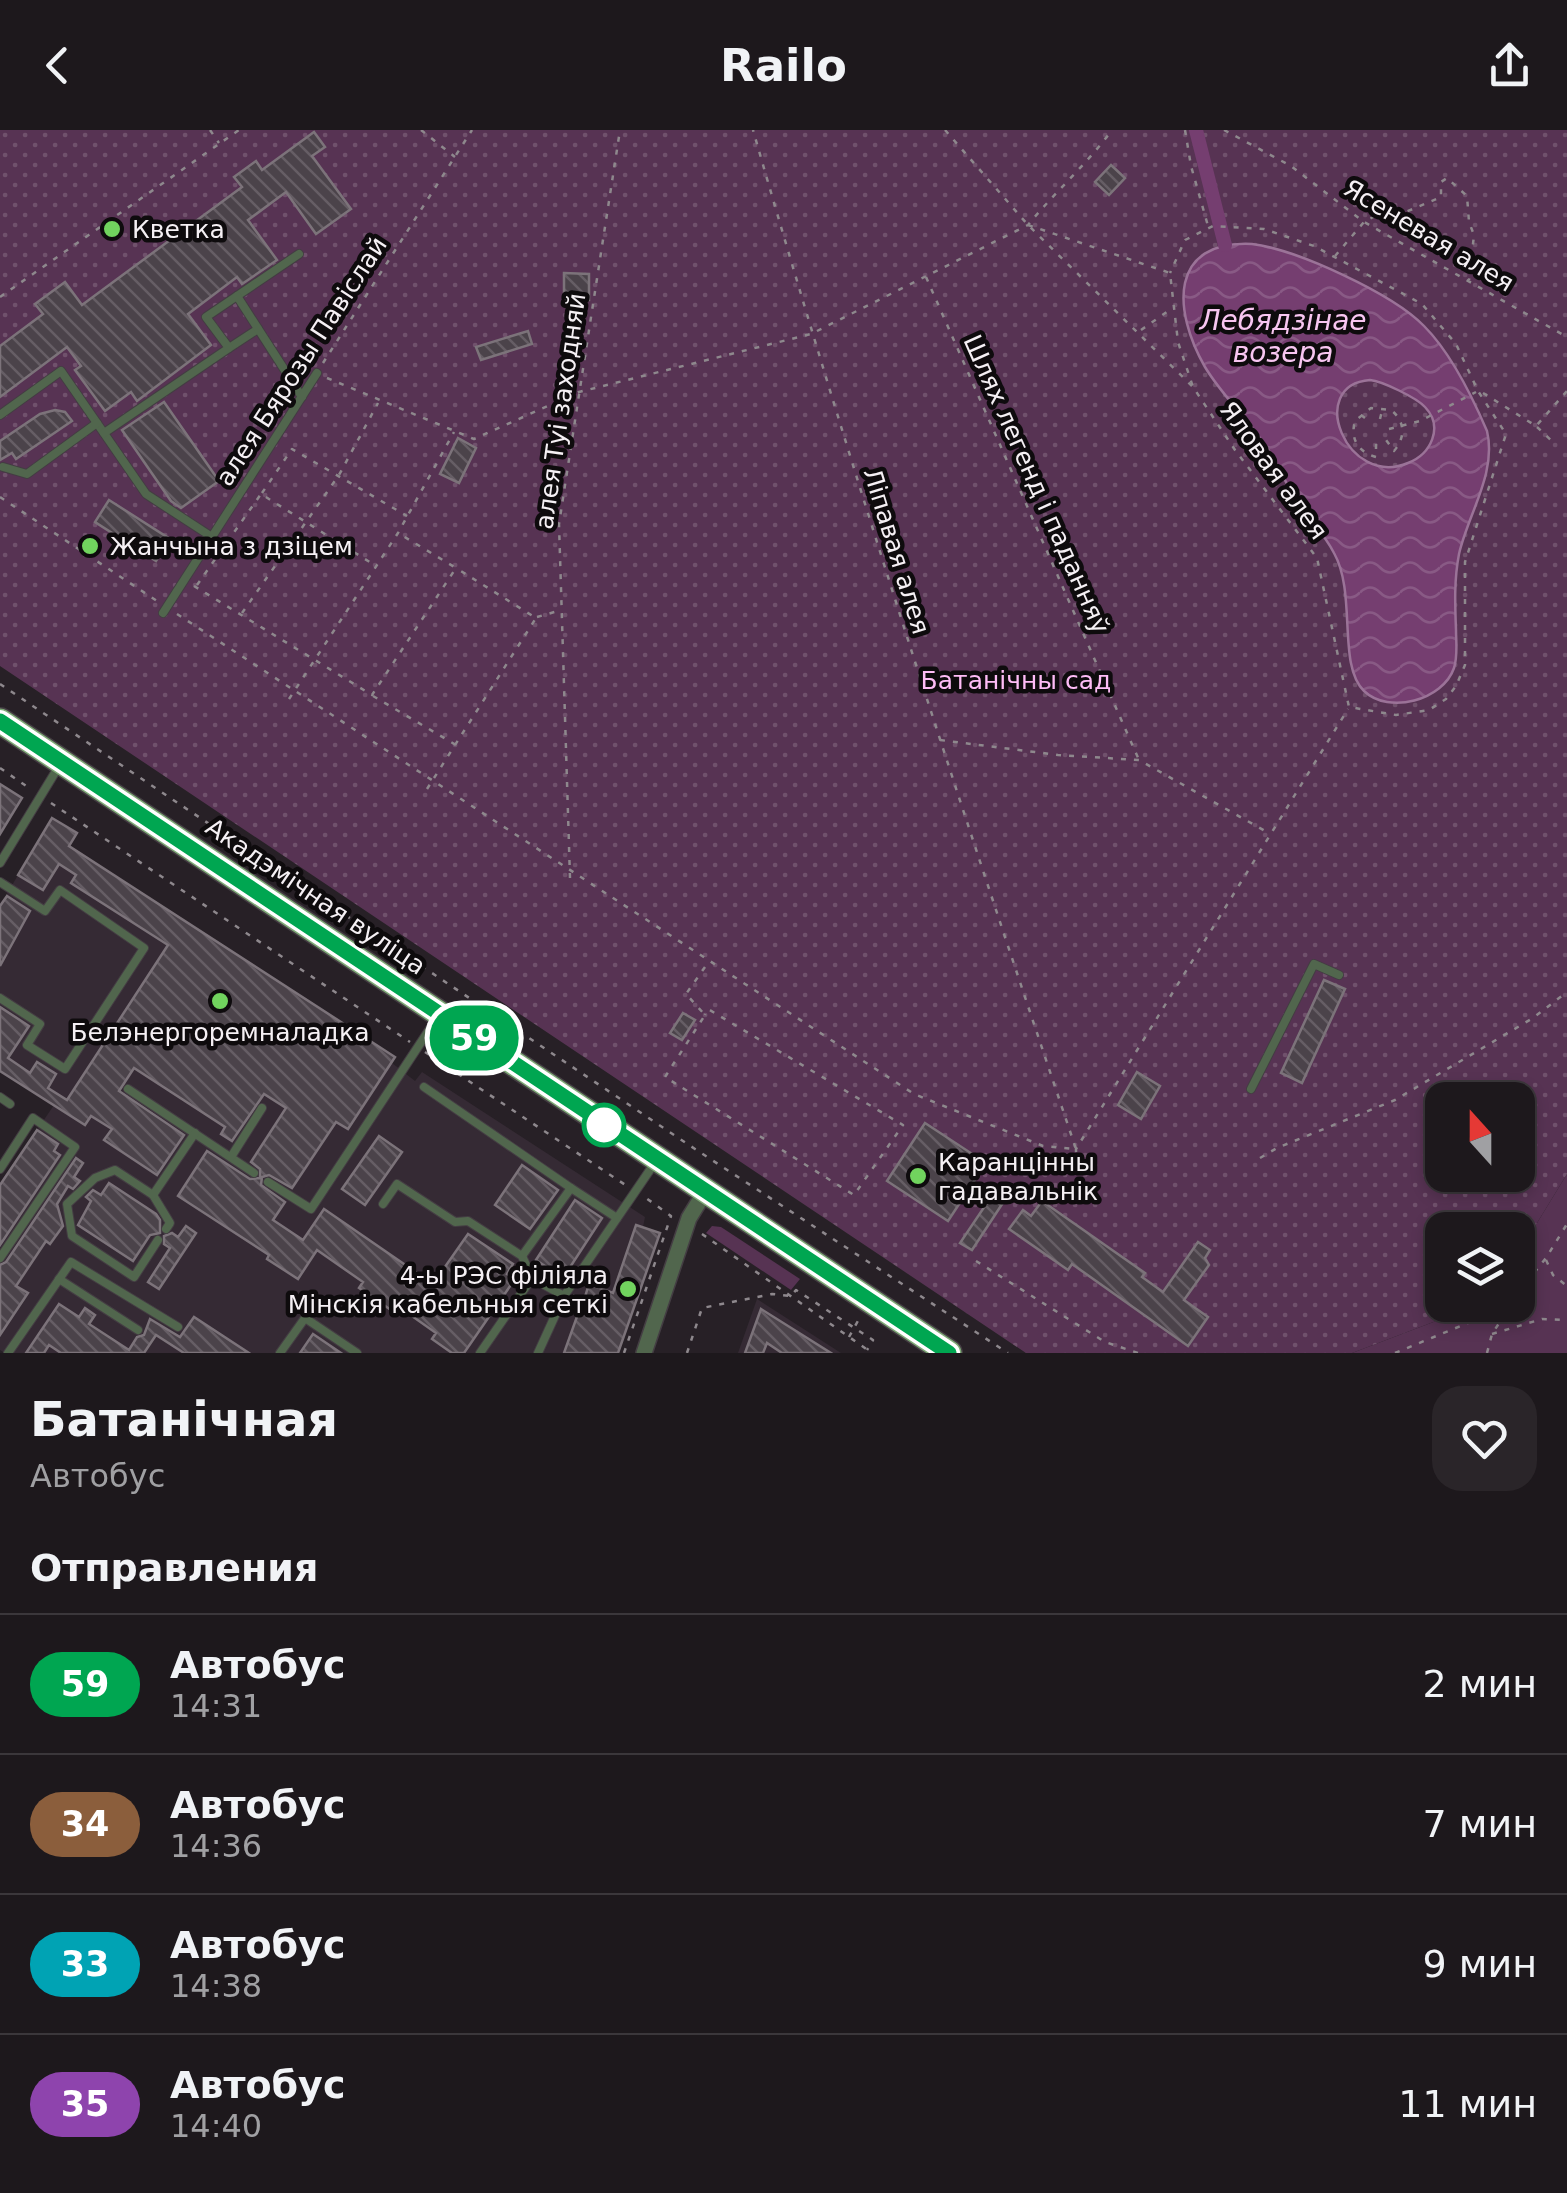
<!DOCTYPE html>
<html lang="ru">
<meta charset="utf-8">
<style>
:root{--surface:#1d181c;--page:#2a2529;--text:#f1f3f6;--muted:#a0a0a3;--line:#3b373b}
body{margin:0;font-family:"DejaVu Sans",sans-serif;background:var(--page);color:var(--text);height:100vh;display:flex;flex-direction:column;font-size:38px;white-space:nowrap}
*{box-sizing:border-box;margin:0}
p{font-size:32px;color:var(--muted)}
.icon{flex:none;width:55px;height:55px;fill:none;stroke:currentColor;stroke-width:2;stroke-linecap:round;stroke-linejoin:round}
.map{position:relative;height:1223px;overflow:hidden}
.details{display:flex;flex-direction:column;background:var(--surface);flex:1}
.details>*{flex:none}
.badge{padding:0 20px;border-radius:32px;font-size:35px;line-height:65px}
.needle{width:65px;rotate:339deg}
.controls{position:absolute;left:1425px;top:952px;display:grid;gap:20px}
.controls a{display:grid;place-items:center;width:110px;height:110px;border-radius:20px;background:var(--surface);box-shadow:0 5px 15px #0003,0 0 0 2px var(--line);font-size:50px}
.map>.badge{position:absolute;translate:-50% -50%;box-shadow:0 0 0 5px #fff}
h2{padding:0 30px;font-size:38px;line-height:90px}
.round{display:grid;place-items:center;flex:none;width:105px;height:105px;border-radius:30px;background:var(--page)}
.summary{display:flex;align-items:center;justify-content:space-between;height:170px;padding:0 30px}
h1{font-size:48px;font-weight:600;line-height:75px}
ul{padding:0;list-style:none}
li{display:flex;align-items:center;gap:30px;height:140px;padding:0 30px;border-top:2px solid var(--line)}
li div{flex:1}
li b{display:block;font-size:38px}
li em{font-style:normal}
li .badge{min-width:110px;font-weight:700;text-align:center}
header{display:flex;justify-content:space-between;align-items:center;height:130px;padding:0 30px;background:var(--surface);font-size:45px;font-weight:600}
.map>svg:first-child{display:block}
.built{fill:#352a34}
.grass{fill:#573353}
.garden{fill:url(#garden-dots);fill-rule:evenodd}
.water{fill:url(#water-waves);stroke:#9b7398;stroke-width:2.5;fill-rule:evenodd}
.lines{fill:none;stroke-linecap:round;stroke-linejoin:round}
.canal{stroke:#753e70;stroke-width:14}
.building{fill:url(#building-back-hatch);stroke:#7c737a;stroke-width:2.5}
.lane-casing{stroke:#443d43;stroke-width:10}
.street-casing{stroke:#443d43;stroke-width:18}
.primary-casing{stroke:#443d43;stroke-width:28}
.path{stroke:#8e888d;stroke-width:2.5;stroke-dasharray:5 8;stroke-linecap:butt}
.lane{stroke:#51664d;stroke-width:8}
.street{stroke:#51664d;stroke-width:15}
.primary{stroke:#7faa77;stroke-width:25}
.line-casing{stroke:#fff;stroke-width:22}
.line{stroke:#00a651;stroke-width:15}
.poi-dot{fill:#71d35e;stroke:#0e0b0d;stroke-width:4}
.stop-dot{fill:#fff;stroke:#00a651;stroke-width:5}
.labels{text-anchor:middle;stroke-width:9;stroke-linejoin:round;paint-order:stroke}
.poi-label{font-size:25px;fill:#f5f0f4;stroke:#0e0b0d;text-anchor:start}
.street-label{font-size:25px;fill:#f5f0f4;stroke:#0e0b0d}
.park-label{font-size:25px;fill:#febcf6;stroke:#0e0b0d}
.water-label{font-size:28px;font-style:italic;fill:#f8c6f1;stroke:#0e0b0d}
</style>
<header><svg class="icon" aria-label="back" viewBox="0 0 24 24"><path d="M15 5l-7 7 7 7"/></svg>Railo<svg class="icon" aria-label="share" viewBox="0 0 24 24"><path d="M12 15V3M7 8l5-5 5 5M5 13v7h14v-7"/></svg></header>
<div class="map">
<svg width="1567" height="1223" viewBox="0 0 1567 1223">
<defs>
<pattern id="garden-dots" width="8" height="8" patternUnits="userSpaceOnUse" patternTransform="scale(2.5)"><rect width="8" height="8" fill="#573353"/><path d="M2 2h.1M6 6h.1" fill="none" stroke="#70516c" stroke-width="1.8" stroke-linecap="round"/></pattern>
<pattern id="water-waves" width="16" height="10" patternUnits="userSpaceOnUse" patternTransform="scale(2.5)"><rect width="16" height="10" fill="#753e70"/><path d="M0 5q4-4 8 0t8 0" fill="none" stroke="#895a85"/></pattern>
<pattern id="building-back-hatch" width="6" height="6" patternUnits="userSpaceOnUse" patternTransform="scale(2.5)"><rect width="6" height="6" fill="#4b434a"/><path d="M-1 5l2 2M0 0l6 6M5-1l2 2" fill="none" stroke="#665e65"/></pattern>
</defs>
<rect width="100%" height="100%" fill="#272026"/>
<!-- built -->
<g class="built">
<polygon points="70,716 395,927 392,933 415,951 422,942 645,1087 643,1097 660,1103 618,1223 5,1223 0,1220 0,1055 54,975 0,940 0,776 18,745 43,759"/>
<polygon points="757,1169 841,1223 738,1223"/>
</g>
<!-- grass -->
<g class="grass">
<polygon points="1567,1044 1567,1223 1352,1223 1478,1175 1518,1175 1518,1124"/>
<polygon points="712,1096 721,1097 800,1149 791,1160 706,1103"/>
</g>
<!-- garden -->
<path class="garden" d="M0 0H1567V1044L1518 1124V1100H1442V1175H1478L1352 1223H1026L0 536ZM1442 970H1518V1045H1442Z"/>
<!-- water -->
<path class="water" d="M1252 114C1296 119 1393 164 1424 196 1451 223 1472 266 1487 301 1497 343 1468 384 1459 424 1454 450 1455 474 1456 500 1456 512 1458 526 1454 538 1443 570 1389 585 1364 561 1337 535 1357 464 1334 423 1325 405 1310 390 1299 374 1287 357 1280 338 1269 321 1250 291 1223 267 1205 237 1173 181 1168 110 1252 114ZM1370 250C1382 251 1417 268 1425 277 1444 297 1431 324 1408 333 1347 359 1305 255 1370 250Z"/>
<g class="lines">
<!-- canal -->
<polyline class="canal" points="1196,0 1225,115"/>
</g>
<!-- building -->
<g class="building">
<polygon points="314,2 325,17 312,26 351,79 316,104 286,62 248,90 277,130 242,154 237,147 188,184 211,215 137,271 131,262 105,281 75,240 81,236 67,217 0,267 0,216 43,184 35,174 65,152 82,175 242,57 234,47 256,31 262,40"/>
<polygon points="1111,35 1125,48 1109,65 1095,52"/>
<polygon points="564,143 589,144 589,170 564,170"/>
<polygon points="528,201 532,214 481,230 476,217"/>
<polygon points="164,272 219,351 181,378 171,371 122,300"/>
<polygon points="55,280 65,282 72,291 16,329 12,323 0,330 0,311 40,284"/>
<polygon points="458,308 476,318 459,353 440,344"/>
<polygon points="109,370 170,409 156,431 95,392"/>
<polygon points="0,654 22,668 0,704"/>
<polygon points="52,688 77,703 69,716 395,927 348,999 336,992 292,1058 269,1045 262,1047 261,1055 285,1072 273,1090 303,1110 324,1079 433,1154 468,1104 513,1134 507,1144 515,1149 464,1223 452,1223 432,1209 436,1203 395,1174 391,1180 359,1158 363,1152 317,1120 298,1149 267,1129 269,1125 178,1066 207,1021 250,1049 260,1048 260,1039 251,1032 286,978 264,964 232,1011 221,1004 225,997 134,938 119,961 184,1005 157,1045 104,1010 112,999 91,986 85,995 0,941 0,877 29,896 8,928 30,943 37,932 56,944 48,958 67,970 168,815 71,753 76,745 59,734 43,760 18,745"/>
<polygon points="7,766 30,781 0,836 0,776"/>
<polygon points="1324,850 1345,859 1302,953 1281,943"/>
<polygon points="683,883 695,890 682,910 670,903"/>
<polygon points="1137,942 1160,956 1141,989 1118,975"/>
<polygon points="925,993 986,1033 948,1091 887,1051"/>
<polygon points="37,1000 58,1014 54,1021 60,1025 0,1115 0,1055"/>
<polygon points="379,1006 402,1022 365,1075 342,1059"/>
<polygon points="76,1028 83,1033 74,1047 80,1051 73,1059 68,1056 57,1074 63,1096 50,1114 46,1111 16,1156 28,1163 0,1205 0,1135 6,1132"/>
<polygon points="522,1035 558,1060 530,1099 495,1075"/>
<polygon points="109,1053 156,1084 160,1090 160,1103 150,1105 133,1131 78,1095 91,1071 86,1067 93,1060 101,1065"/>
<polygon points="997,1058 1008,1065 972,1120 960,1113"/>
<polygon points="575,1070 602,1088 563,1148 536,1130"/>
<polygon points="1042,1071 1145,1143 1142,1147 1163,1162 1198,1112 1210,1120 1205,1128 1209,1135 1184,1170 1208,1187 1188,1216 1072,1134 1068,1140 1009,1099 1023,1080 1031,1086"/>
<polygon points="636,1095 660,1103 618,1223 564,1223 579,1181 570,1178 574,1166 584,1170 589,1154 613,1163"/>
<polygon points="186,1096 196,1103 159,1159 148,1152 170,1118 164,1114 164,1106 172,1103 178,1107"/>
<polygon points="59,1174 79,1187 85,1178 95,1185 89,1194 129,1220 137,1207 144,1205 150,1189 180,1207 194,1187 249,1223 184,1223 156,1205 144,1223 61,1223 49,1215 44,1223 26,1223"/>
<polygon points="761,1179 831,1223 782,1223 767,1213 763,1223 745,1223"/>
<polygon points="313,1204 341,1223 300,1223"/>
</g>
<g class="lines">
<defs>
<g id="lane">
<polyline points="237,166 299,124"/>
<polyline points="229,218 258,199"/>
<polyline points="0,285 61,241 146,364 212,407"/>
<polyline points="104,303 229,218 206,187 237,166 302,267"/>
<polyline points="3,337 27,344 97,293"/>
<polyline points="163,483 317,243"/>
<polyline points="0,733 59,636"/>
<polyline points="0,752 45,781 60,760 144,818 65,939 27,915 40,894 0,868"/>
<polyline points="424,957 571,1058"/>
<polyline points="128,959 254,1043"/>
<polyline points="1251,959 1314,834 1339,845"/>
<polyline points="0,967 10,974"/>
<polyline points="231,1027 262,978"/>
<polyline points="0,1039 33,988 75,1017 0,1128"/>
<polyline points="268,1052 311,1079 437,888"/>
<polyline points="153,1065 170,1093 166,1099"/>
<polyline points="383,1074 397,1054 455,1092 468,1091 522,1126 532,1148 564,1166 538,1223"/>
<polyline points="158,1110 134,1147 72,1106 67,1074 95,1048 115,1040 153,1065 195,1003"/>
<polyline points="522,1126 571,1058 617,1088"/>
<polyline points="59,1149 138,1200"/>
<polyline points="564,1166 654,1034"/>
<polyline points="8,1223 71,1132 178,1197"/>
<polyline points="280,1223 305,1188 357,1223"/>
<polyline points="480,1223 532,1148"/>
</g>
<polyline id="street" points="644,1223 689,1088 705,1062"/>
<polyline id="primary" points="0,591 949,1223"/>
</defs>
<!-- lane casing -->
<use href="#lane" class="lane-casing"/>
<!-- street casing -->
<use href="#street" class="street-casing"/>
<!-- primary casing -->
<use href="#primary" class="primary-casing"/>
<!-- path -->
<g class="path">
<polyline points="210,0 219,13"/>
<polyline points="421,0 455,27"/>
<polyline points="945,0 1028,95 1192,256"/>
<polyline points="1185,0 1191,36 1208,96"/>
<polyline points="1224,0 1291,36 1364,92 1567,207"/>
<polyline points="1028,95 1170,143 1178,212 1193,257 1235,320 1317,428 1349,577 1396,585 1429,580 1446,569 1456,556 1465,535 1465,432 1506,304 1478,261 1456,214 1422,174 1314,116 1264,99 1213,96 1185,110 1170,143"/>
<polyline points="1335,126 1364,92 1375,86 1394,87 1441,67 1441,52 1447,48 1467,66 1469,92 1474,105 1469,150"/>
<polyline points="926,147 1139,630"/>
<polyline points="0,167 239,0"/>
<polyline points="1141,200 1171,179"/>
<polyline points="323,233 472,0"/>
<path d="M327 248 474 309 579 262 811 204 1028 95C1055 62 1087 34 1112 0"/>
<polyline points="1483,263 1536,296 1567,261"/>
<polyline points="1361,285 1370,292"/>
<polyline points="1380,289 1383,277"/>
<polyline points="1537,297 1554,313"/>
<polyline points="1389,299 1420,291 1476,262"/>
<path d="M1376 314V327C1358 322 1350 309 1355 291L1371 278 1391 280C1405 291 1406 307 1394 321L1386 310"/>
<polyline points="262,363 292,319 407,386"/>
<polyline points="0,367 157,471"/>
<polyline points="197,455 261,364 376,436"/>
<polyline points="194,456 372,565 456,438 398,403"/>
<polyline points="242,483 339,345 378,273"/>
<path d="M177 484 914 964 1043 1016 1076 1019C962 681 851 343 753 0"/>
<polyline points="537,487 558,481"/>
<polyline points="0,554 695,1019 1008,1223"/>
<polyline points="373,566 456,615"/>
<polyline points="289,569 398,403 454,302"/>
<polyline points="940,610 1058,625 1139,630 1267,702"/>
<polyline points="0,638 32,660"/>
<polyline points="427,659 536,488 456,438"/>
<polyline points="51,673 410,912"/>
<polyline points="570,748 559,394 620,0"/>
<polyline points="705,837 686,864 705,885 665,947 854,1065 903,995 708,879 705,885"/>
<polyline points="425,922 627,1056"/>
<polyline points="1260,1028 1277,1018 1395,970 1533,888 1567,862"/>
<polyline points="1076,1035 1076,1019 1348,579"/>
<polyline points="702,1104 872,1223"/>
<polyline points="1546,1130 1553,1145 1567,1156"/>
<polyline points="976,1131 1105,1212 1138,1223"/>
<polyline points="1518,1163 1546,1128 1567,1094"/>
<polyline points="1492,1204 1542,1189 1567,1190"/>
<polyline points="849,1207 859,1189"/>
<polyline points="624,1223 671,1086 646,1068"/>
<polyline points="687,1223 702,1178 772,1164 791,1166 796,1160 873,1210 867,1220"/>
<polyline points="1395,1223 1480,1188 1500,1175"/>
<polyline points="1487,1223 1492,1204 1511,1175"/>
</g>
<!-- lane -->
<use href="#lane" class="lane"/>
<!-- street -->
<use href="#street" class="street"/>
<!-- primary -->
<use href="#primary" class="primary"/>
</g>
<g class="lines">
<defs>
<polyline id="line" points="0,591 949,1223"/>
</defs>
<!-- line casing -->
<use href="#line" class="line-casing"/>
<!-- line -->
<use href="#line" class="line"/>
</g>
<!-- markers -->
<g class="poi-dot">
<circle cx="112" cy="99" r="10"/>
<circle cx="90" cy="416" r="10"/>
<circle cx="220" cy="871" r="10"/>
<circle cx="918" cy="1046" r="10"/>
<circle cx="628" cy="1159" r="10"/>
</g>
<circle class="stop-dot" cx="604" cy="995" r="20"/>
<g class="labels">
<!-- poi labels -->
<g class="poi-label">
<text x="132" y="108">Кветка</text>
<text x="110" y="425">Жанчына з дзіцем</text>
<text x="220" y="911" text-anchor="middle">Белэнергоремналадка</text>
<text x="938" y="1041">Каранцінны<tspan x="938" dy="29">гадавальнік</tspan></text>
<text x="608" y="1154" text-anchor="end">4-ы РЭС філіяла<tspan x="608" dy="29">Мінскія кабельныя сеткі</tspan></text>
</g>
<!-- street labels -->
<g class="street-label">
<text transform="translate(1429 105) rotate(31)" y="9">Ясеневая алея</text>
<text transform="translate(301 231) rotate(-57)" y="9">алея Бярозы Павіслай</text>
<text transform="translate(560 281) rotate(-82)" y="9">алея Туі заходняй</text>
<text transform="translate(1274 340) rotate(54)" y="9">Яловая алея</text>
<text transform="translate(1037 354) rotate(66)" y="9">Шлях легенд і паданняў</text>
<text transform="translate(897 421) rotate(73)" y="9">Ліпавая алея</text>
<text transform="translate(316 766) rotate(34)" y="9">Акадэмічная вуліца</text>
</g>
<!-- park labels -->
<g class="park-label">
<text x="1016" y="559">Батанічны сад</text>
</g>
<!-- water labels -->
<g class="water-label">
<text x="1283" y="200">Лебядзінае<tspan x="1283" dy="32">возера</tspan></text>
</g>
</g>
</svg>
<div class="controls">
<a><svg class="needle" viewBox="-14 -14 28 28"><path d="M0-13l5 13h-10z" fill="#e53935"/><path d="M0 13l5-13h-10z" fill="#a0a0a3"/></svg></a>
<a><svg class="icon" aria-label="layers" viewBox="0 0 24 24"><path d="M12 4l9 5-9 5-9-5zM3 14l9 5 9-5"/></svg></a>
</div>
<b class="badge" style="left:474px;top:908px;background:#00a651;color:#fff">59</b>
</div>
<section class="details">
<div class="summary"><div><h1>Батанічная</h1><p>Автобус</p></div><a class="round"><svg class="icon" aria-label="heart" viewBox="0 0 24 24"><path d="M12 20l-8-8c-3-5 5-10 8-4 3-6 11-1 8 4z"/></svg></a></div>
<h2>Отправления</h2>
<ul>
<li><span class="badge" style="background:#00a651;color:#fff">59</span><div><b>Автобус</b><p>14:31</p></div><em>2 мин</em></li>
<li><span class="badge" style="background:#8b5e3c;color:#fff">34</span><div><b>Автобус</b><p>14:36</p></div><em>7 мин</em></li>
<li><span class="badge" style="background:#00a3b4;color:#fff">33</span><div><b>Автобус</b><p>14:38</p></div><em>9 мин</em></li>
<li><span class="badge" style="background:#8e44ad;color:#fff">35</span><div><b>Автобус</b><p>14:40</p></div><em>11 мин</em></li>
</ul>
</section>
